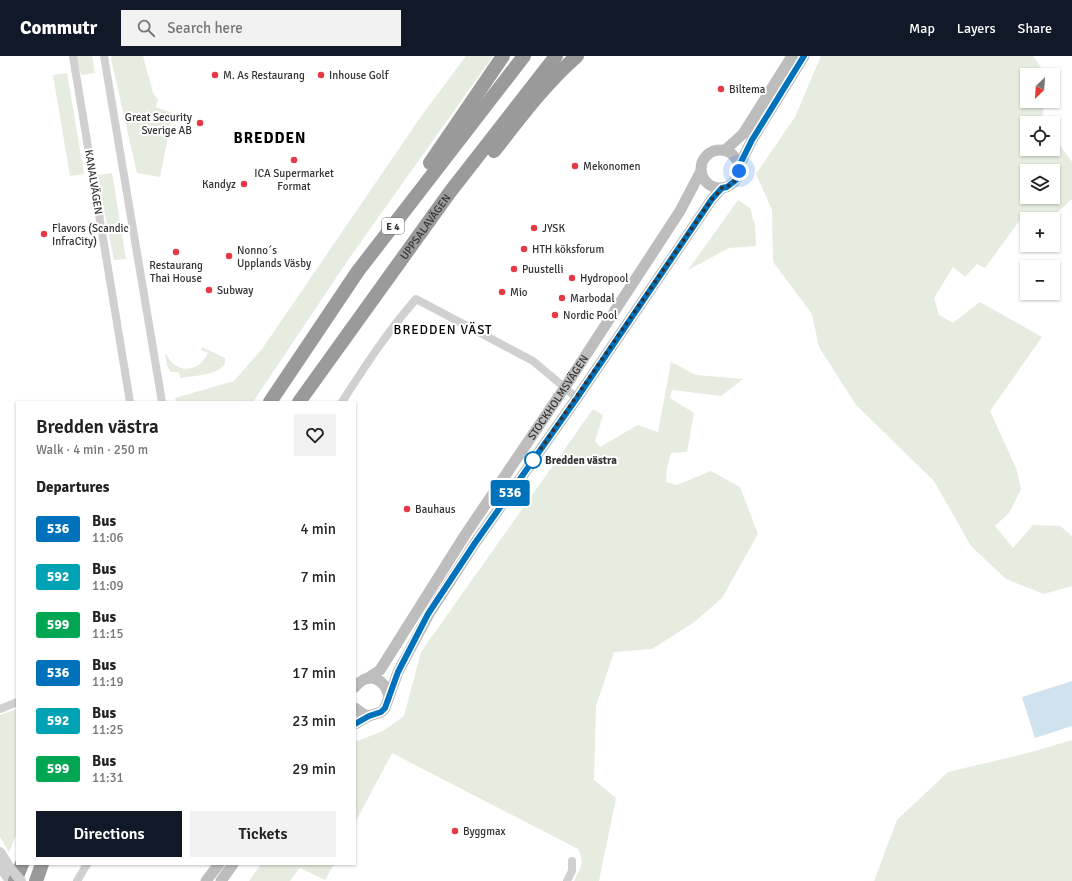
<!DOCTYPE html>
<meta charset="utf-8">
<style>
:root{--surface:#fff;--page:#f2f2f2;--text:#222;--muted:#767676;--accent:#111827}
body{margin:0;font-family:Signika,sans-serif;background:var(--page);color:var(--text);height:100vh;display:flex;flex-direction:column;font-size:15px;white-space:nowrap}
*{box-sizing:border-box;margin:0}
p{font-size:13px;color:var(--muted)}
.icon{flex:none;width:22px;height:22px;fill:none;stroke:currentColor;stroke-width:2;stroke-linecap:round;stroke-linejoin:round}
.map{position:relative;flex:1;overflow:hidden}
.drawer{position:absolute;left:16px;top:345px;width:340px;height:464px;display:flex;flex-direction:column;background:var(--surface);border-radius:0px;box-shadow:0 1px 3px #0004}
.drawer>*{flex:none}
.badge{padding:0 8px;border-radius:3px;font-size:14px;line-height:26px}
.needle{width:26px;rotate:205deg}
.buttons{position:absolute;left:1020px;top:12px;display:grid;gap:8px}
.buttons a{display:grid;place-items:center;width:40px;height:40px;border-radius:0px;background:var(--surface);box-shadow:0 1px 3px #0004;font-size:20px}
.you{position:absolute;width:20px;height:20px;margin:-10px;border:3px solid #fff;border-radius:50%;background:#1a73e8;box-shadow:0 0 0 6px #1a73e833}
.map>.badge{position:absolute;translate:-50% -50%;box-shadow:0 0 0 2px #fff}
h2{padding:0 20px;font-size:15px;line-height:36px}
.round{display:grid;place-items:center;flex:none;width:42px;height:42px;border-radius:0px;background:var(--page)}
.overview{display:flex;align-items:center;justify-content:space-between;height:68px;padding:0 20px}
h1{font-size:19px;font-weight:600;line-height:30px}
.button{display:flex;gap:8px;margin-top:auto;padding:8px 20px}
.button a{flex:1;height:46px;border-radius:0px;background:var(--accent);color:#fff;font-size:16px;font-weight:600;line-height:46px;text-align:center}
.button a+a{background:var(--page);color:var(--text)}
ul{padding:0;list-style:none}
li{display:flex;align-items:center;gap:12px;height:48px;padding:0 20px}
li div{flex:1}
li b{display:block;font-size:15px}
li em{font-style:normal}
li .badge{min-width:44px;font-weight:700;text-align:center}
header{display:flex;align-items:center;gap:24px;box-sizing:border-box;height:56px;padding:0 20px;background:var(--accent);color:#fff}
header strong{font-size:19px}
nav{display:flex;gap:22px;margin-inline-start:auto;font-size:14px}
.search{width:280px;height:36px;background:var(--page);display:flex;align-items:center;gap:10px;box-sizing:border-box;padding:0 14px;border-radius:0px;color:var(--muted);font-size:15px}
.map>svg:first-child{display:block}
.green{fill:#e6ecdf;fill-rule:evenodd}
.water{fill:#cfe2ee}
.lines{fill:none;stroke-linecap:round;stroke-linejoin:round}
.minor{stroke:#d0d0d0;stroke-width:8}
.tertiary{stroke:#d0d0d0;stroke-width:10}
.secondary{stroke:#bdbdbd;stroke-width:11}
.motorway{stroke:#9a9a9a;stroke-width:14}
.tertiary-bridge{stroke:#d0d0d0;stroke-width:10}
.line-casing{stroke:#fff;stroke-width:9}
.line{stroke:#0072bc;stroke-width:6}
.walk{stroke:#333;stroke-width:4;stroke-dasharray:0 7.2}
.poi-dot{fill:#e63946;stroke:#fff;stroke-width:1.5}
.stop-dot{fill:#fff;stroke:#0072bc;stroke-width:2}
.labels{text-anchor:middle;stroke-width:4;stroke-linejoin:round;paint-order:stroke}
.shield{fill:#fff;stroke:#707070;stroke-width:1}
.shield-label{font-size:10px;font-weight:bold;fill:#333}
.poi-label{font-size:11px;fill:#333;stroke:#fff;text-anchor:start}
.street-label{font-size:11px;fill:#333;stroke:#fff}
.stop-label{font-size:11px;font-weight:bold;fill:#333;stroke:#fff;text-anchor:start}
.quarter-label{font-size:13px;letter-spacing:1px;fill:#000;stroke:#fff}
.district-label{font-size:15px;font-weight:bold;letter-spacing:1px;fill:#000;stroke:#fff}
</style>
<header>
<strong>Commutr</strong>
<div class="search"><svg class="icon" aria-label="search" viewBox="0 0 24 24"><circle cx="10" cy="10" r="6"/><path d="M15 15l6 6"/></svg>Search here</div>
<nav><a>Map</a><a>Layers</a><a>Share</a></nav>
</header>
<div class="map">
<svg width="1072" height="825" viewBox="0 0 1072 825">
<rect width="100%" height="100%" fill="#fff"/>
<!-- green -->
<g class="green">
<polygon points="76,0 92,0 95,17 81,19"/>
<polygon points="112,0 143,0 153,37 158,44 156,51 173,57 160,121 137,117 111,3"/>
<polygon points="466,0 493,0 348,204 253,346 176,346 175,342 234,325 262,293 422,59"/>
<path d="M821 0H1033L1046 19H1027V45H1044L1042 66 1043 67H1027V93H1053V80L1072 106V143L1050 163H1027V165L1020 164 985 212 977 208 965 221 953 211 934 242 939 259 953 267 980 246 1042 281 990 355 1016 412 1021 433 1009 457 995 470 1013 492 1033 469 1060 470 1072 480V530L1044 538 1006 523 971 490 934 425 856 349 819 291 812 258 773 206 772 154 756 118 795 61ZM1027 115H1053V141H1027Z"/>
<polygon points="67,17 84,118 70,120 53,19"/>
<polygon points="112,117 126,203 114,204 97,119"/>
<polygon points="738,144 750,152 755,169 756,190 729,192 688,214"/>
<path d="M202 291 225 302C229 319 191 320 180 322L179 316H171L167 310 165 298 166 297C175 319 199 317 208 297L201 294Z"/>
<path d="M671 306 696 319 743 323 721 340 672 334 670 342 694 357 687 396 671 397 667 412 666 426 677 429 711 415 740 431 758 478 722 542 693 567 652 593 614 596 596 650 594 724 616 742 599 825H574C581 811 585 808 578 793L392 697 355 767V686L383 675 404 660 421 596 593 353 603 359 595 385 600 391 638 369 658 376Z"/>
<polygon points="17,653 17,777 9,796 0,781 0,659"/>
<polygon points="1072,684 1072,825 874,825 897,764 948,716 1028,697"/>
<polygon points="261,808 334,808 325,824 300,812 290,825 249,825"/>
</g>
<!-- water -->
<polygon class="water" points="1072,625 1072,670 1035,682 1022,641"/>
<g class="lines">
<!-- minor -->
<g class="minor">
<polyline points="73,0 130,346"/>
<polyline points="104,0 162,346"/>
<path d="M342 346C365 310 388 275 416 243L533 305 577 342"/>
<polyline points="0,653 17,646"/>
<polyline points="77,825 87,808"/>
<polyline points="567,825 572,815 572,805"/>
</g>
<!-- tertiary -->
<polyline class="tertiary" points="0,811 10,825"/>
<!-- secondary -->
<g class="secondary">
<circle cx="720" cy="113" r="19"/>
<polyline points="725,94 743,78 792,0"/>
<polyline points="739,110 752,84 804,0"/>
<path id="s1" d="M368 622 380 614 465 479 565 331 680 155 701 115"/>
<path d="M355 631C368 615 384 622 389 640"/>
<polyline points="355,652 363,658 369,660"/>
<polyline points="355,668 369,660 381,656 385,652 398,616 429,558 475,487 577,342 712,143 722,132"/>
<polyline points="206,825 219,808"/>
<polyline points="221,825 233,808"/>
</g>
<!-- motorway -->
<g class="motorway">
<path d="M494 95C520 62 545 28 577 0"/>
<polyline points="430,107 503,0"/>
<polyline points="270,346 358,215 524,0"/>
<path id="s2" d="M299 346 450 136 556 0"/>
<polyline points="15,825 22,808"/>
<polyline points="36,825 42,808"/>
</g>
<!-- tertiary-bridge -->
<polyline class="tertiary-bridge" points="0,796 10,812 21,825"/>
</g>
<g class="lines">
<defs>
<polyline id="line" points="355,668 369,660 381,656 385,652 398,616 428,558 475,487 577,342 712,143 722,132 727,131 736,124 739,115 739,110 752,84 804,0"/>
</defs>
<!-- line casing -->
<use href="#line" class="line-casing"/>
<!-- line -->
<use href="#line" class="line"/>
<!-- walk -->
<polyline class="walk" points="533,404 712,143 722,132 727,131 736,124 739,115"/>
</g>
<!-- markers -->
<g class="poi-dot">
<circle cx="215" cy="19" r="4"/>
<circle cx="321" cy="19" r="4"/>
<circle cx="721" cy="33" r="4"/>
<circle cx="200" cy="67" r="4"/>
<circle cx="294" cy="104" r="4"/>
<circle cx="575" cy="110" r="4"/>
<circle cx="244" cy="128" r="4"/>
<circle cx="534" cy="172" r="4"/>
<circle cx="44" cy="178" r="4"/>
<circle cx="524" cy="193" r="4"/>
<circle cx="176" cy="196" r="4"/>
<circle cx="229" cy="200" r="4"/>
<circle cx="514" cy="213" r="4"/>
<circle cx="572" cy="222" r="4"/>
<circle cx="209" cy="234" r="4"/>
<circle cx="502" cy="236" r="4"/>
<circle cx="562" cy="242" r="4"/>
<circle cx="555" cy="259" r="4"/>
<circle cx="407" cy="453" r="4"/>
<circle cx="455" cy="775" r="4"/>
</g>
<circle class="stop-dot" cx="533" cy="404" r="8"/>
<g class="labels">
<!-- shield labels -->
<rect class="shield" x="382" y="162" width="22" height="16" rx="3"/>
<g class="shield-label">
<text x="393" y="174">E 4</text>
</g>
<!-- poi labels -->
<g class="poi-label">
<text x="223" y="23">M. As Restaurang</text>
<text x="329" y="23">Inhouse Golf</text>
<text x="729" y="37">Biltema</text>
<text x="192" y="65" text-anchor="end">Great Security<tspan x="192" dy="13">Sverige AB</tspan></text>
<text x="583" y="114">Mekonomen</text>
<text x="294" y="121" text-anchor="middle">ICA Supermarket<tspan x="294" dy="13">Format</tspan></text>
<text x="236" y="132" text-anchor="end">Kandyz</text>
<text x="52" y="176">Flavors (Scandic<tspan x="52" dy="13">InfraCity)</tspan></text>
<text x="542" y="176">JYSK</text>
<text x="532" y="197">HTH köksforum</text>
<text x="237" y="198">Nonno´s<tspan x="237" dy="13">Upplands Väsby</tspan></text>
<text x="176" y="213" text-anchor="middle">Restaurang<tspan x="176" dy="13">Thai House</tspan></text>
<text x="522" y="217">Puustelli</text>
<text x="580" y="226">Hydropool</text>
<text x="217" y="238">Subway</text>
<text x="510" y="240">Mio</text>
<text x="570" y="246">Marbodal</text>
<text x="563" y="263">Nordic Pool</text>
<text x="415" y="457">Bauhaus</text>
<text x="463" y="779">Byggmax</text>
</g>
<!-- street labels -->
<g class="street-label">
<text transform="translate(94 126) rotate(81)" y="4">KANALVÄGEN</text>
<text dy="4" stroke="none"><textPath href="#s2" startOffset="216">UPPSALAVÄGEN</textPath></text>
<text dy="4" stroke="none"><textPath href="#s1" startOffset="340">STOCKHOLMSVÄGEN</textPath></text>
</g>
<!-- stop labels -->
<g class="stop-label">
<text x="545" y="408">Bredden västra</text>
</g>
<!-- quarter labels -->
<g class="quarter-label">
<text x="443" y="278">BREDDEN VÄST</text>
</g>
<!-- district labels -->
<g class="district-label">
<text x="270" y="87">BREDDEN</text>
</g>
</g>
</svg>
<div class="buttons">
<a><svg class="needle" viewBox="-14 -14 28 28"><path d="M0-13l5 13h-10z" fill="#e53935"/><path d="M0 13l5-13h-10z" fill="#767676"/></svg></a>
<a><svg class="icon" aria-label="locate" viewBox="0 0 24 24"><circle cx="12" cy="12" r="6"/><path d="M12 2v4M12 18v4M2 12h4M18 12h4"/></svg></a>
<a><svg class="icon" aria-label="layers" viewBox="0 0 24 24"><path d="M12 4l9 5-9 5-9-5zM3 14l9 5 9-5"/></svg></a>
<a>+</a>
<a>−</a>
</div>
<div class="you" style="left:739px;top:115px"></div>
<b class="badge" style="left:510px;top:437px;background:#0072bc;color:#fff">536</b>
<section class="drawer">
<div class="overview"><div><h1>Bredden västra</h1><p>Walk · 4 min · 250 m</p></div><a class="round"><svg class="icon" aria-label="heart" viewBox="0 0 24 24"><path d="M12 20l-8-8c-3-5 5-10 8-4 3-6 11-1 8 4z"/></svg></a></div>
<h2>Departures</h2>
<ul>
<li><span class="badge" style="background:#0072bc;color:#fff">536</span><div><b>Bus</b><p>11:06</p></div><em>4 min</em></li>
<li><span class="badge" style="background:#00a3b4;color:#fff">592</span><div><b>Bus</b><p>11:09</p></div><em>7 min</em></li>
<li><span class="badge" style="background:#00a651;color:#fff">599</span><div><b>Bus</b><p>11:15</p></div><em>13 min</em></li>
<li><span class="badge" style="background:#0072bc;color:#fff">536</span><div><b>Bus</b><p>11:19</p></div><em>17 min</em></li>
<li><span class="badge" style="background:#00a3b4;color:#fff">592</span><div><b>Bus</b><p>11:25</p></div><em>23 min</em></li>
<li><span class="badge" style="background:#00a651;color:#fff">599</span><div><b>Bus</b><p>11:31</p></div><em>29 min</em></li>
</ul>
<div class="button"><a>Directions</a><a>Tickets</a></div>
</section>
</div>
